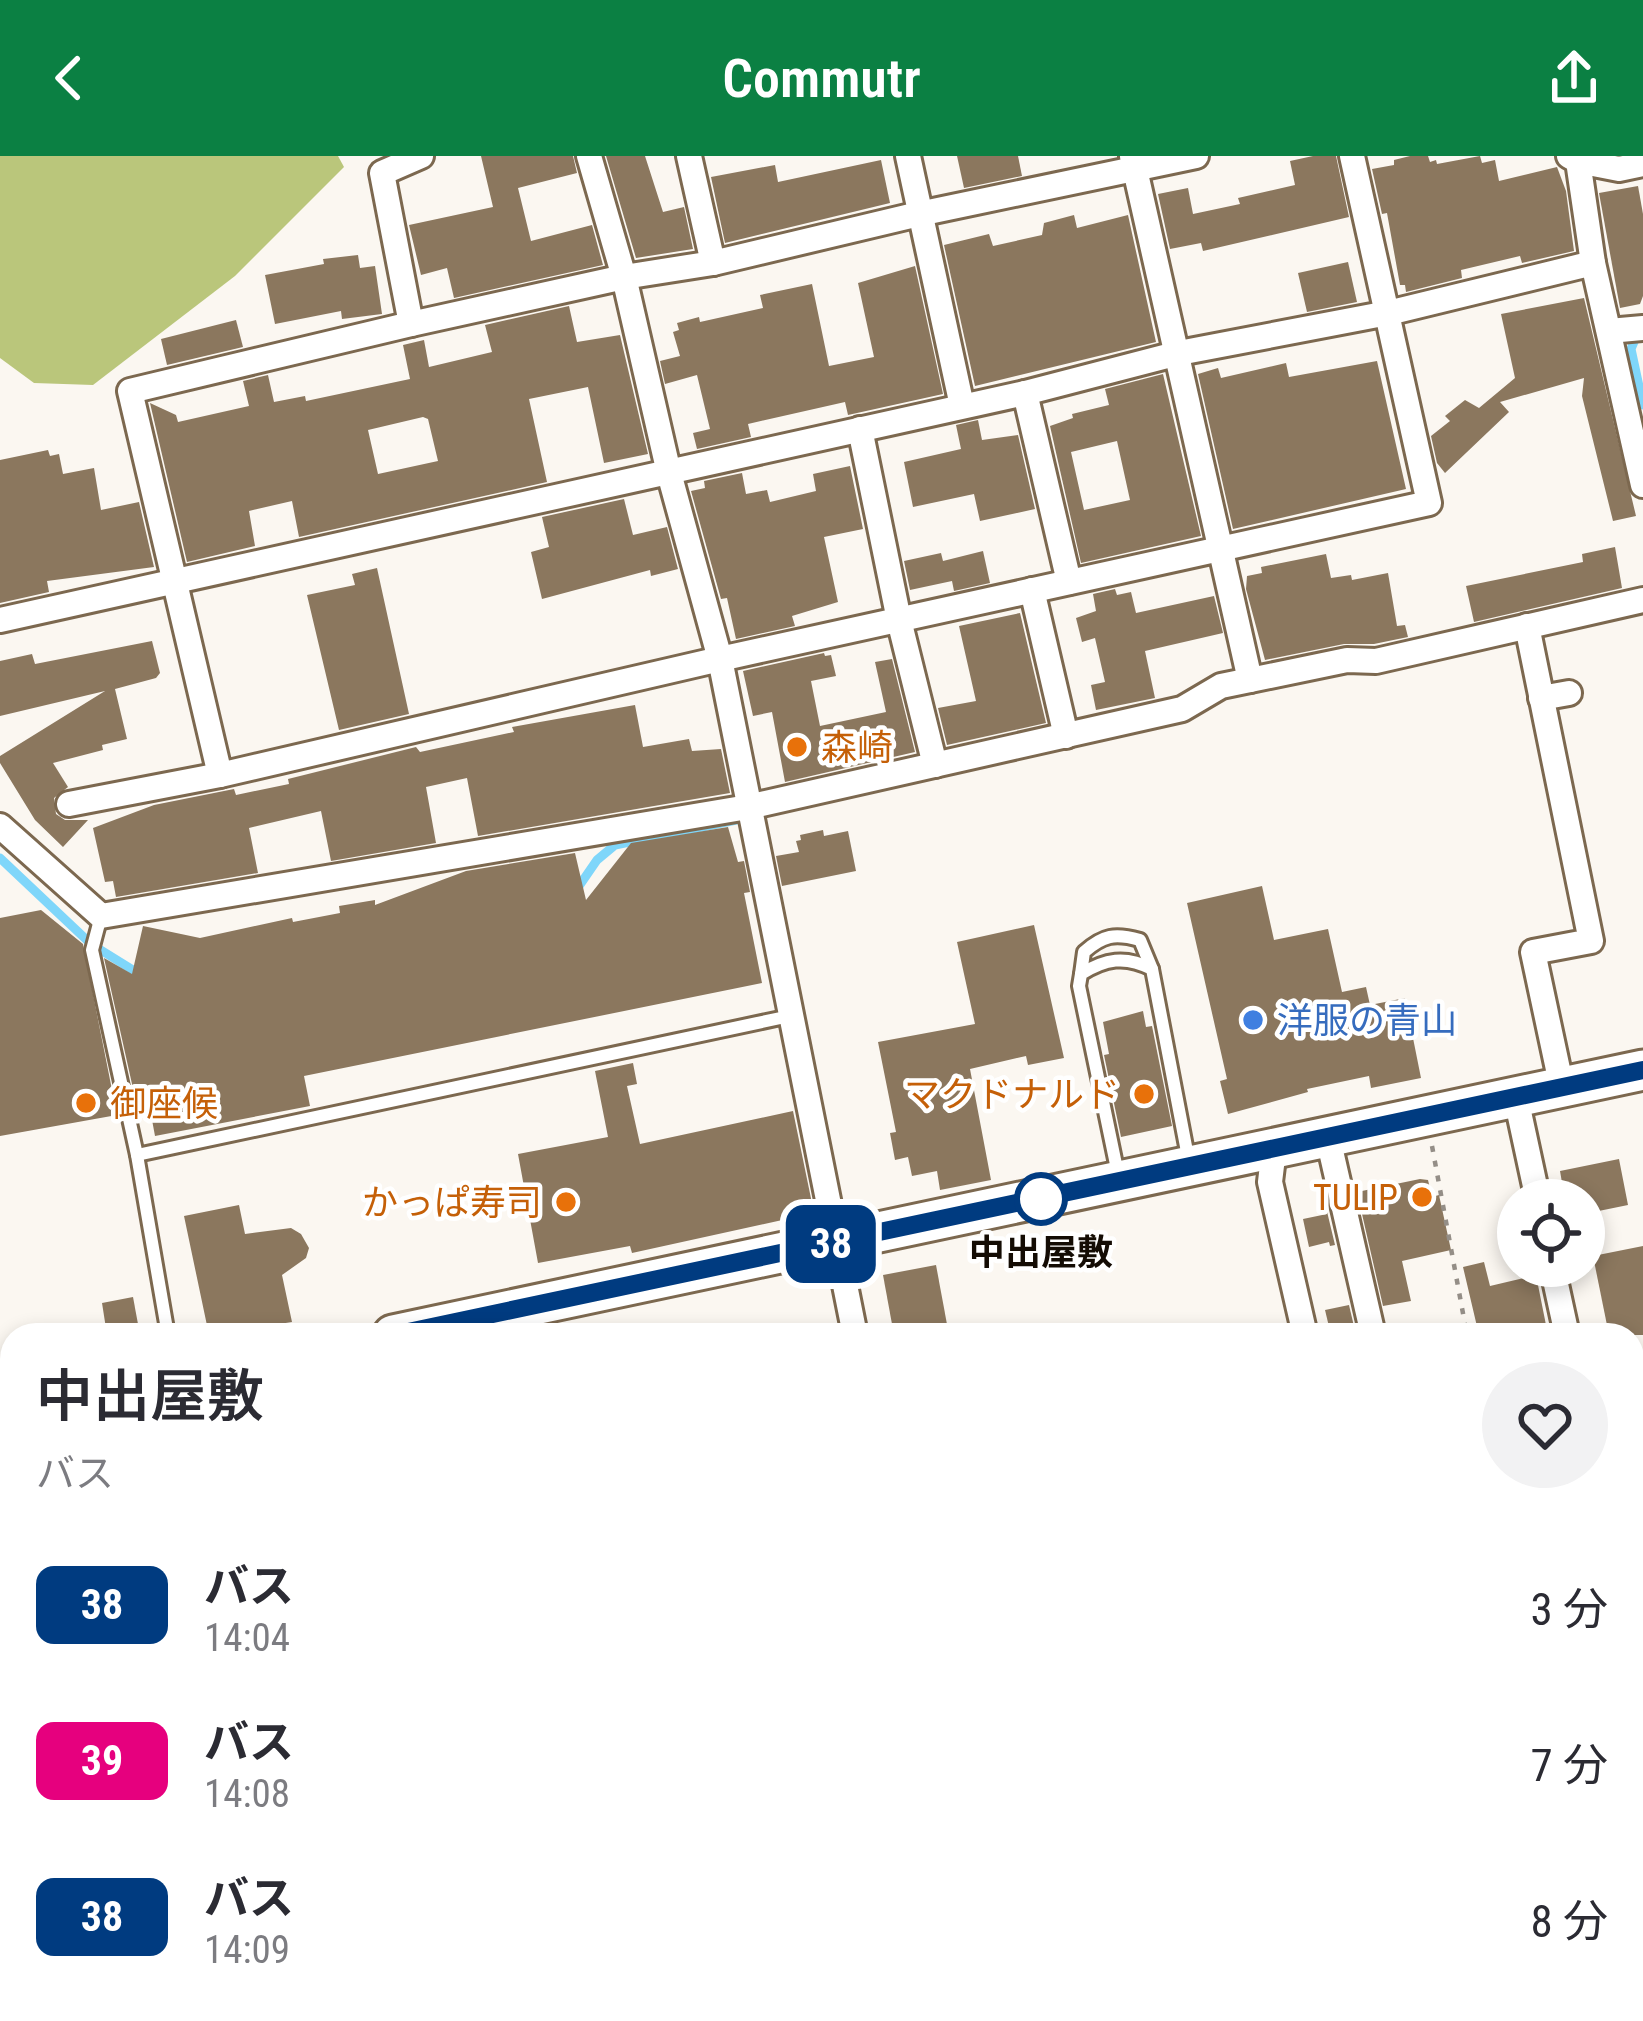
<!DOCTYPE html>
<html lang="ja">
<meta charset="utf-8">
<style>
:root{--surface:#fff;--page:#f2f2f3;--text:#2b2b33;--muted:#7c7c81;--accent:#0b8043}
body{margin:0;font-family:"Roboto Condensed","Noto Sans JP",sans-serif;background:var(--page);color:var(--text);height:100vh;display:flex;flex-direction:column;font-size:45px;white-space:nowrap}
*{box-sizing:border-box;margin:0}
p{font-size:39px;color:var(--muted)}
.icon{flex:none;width:66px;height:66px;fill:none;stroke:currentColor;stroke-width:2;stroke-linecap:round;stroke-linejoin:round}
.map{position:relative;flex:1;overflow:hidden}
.drawer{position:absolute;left:0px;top:1167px;width:1644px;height:699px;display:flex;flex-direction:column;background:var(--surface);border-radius:36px 36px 0 0;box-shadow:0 6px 18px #0003}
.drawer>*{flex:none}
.badge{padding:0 24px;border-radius:18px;font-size:42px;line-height:78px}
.controls{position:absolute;left:1497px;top:1023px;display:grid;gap:24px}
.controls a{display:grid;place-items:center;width:108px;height:108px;border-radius:50%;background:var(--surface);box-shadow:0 6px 18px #0003;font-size:60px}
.map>.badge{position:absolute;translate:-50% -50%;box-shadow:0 0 0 6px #fff}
.round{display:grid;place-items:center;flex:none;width:126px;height:126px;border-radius:63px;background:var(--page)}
.head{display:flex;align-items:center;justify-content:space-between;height:204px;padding:0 36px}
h1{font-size:57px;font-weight:600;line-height:90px}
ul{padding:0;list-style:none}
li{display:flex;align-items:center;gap:36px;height:156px;padding:0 36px}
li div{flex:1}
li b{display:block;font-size:45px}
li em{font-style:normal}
li .badge{min-width:132px;font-weight:700;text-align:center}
header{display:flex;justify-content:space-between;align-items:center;height:156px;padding:0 36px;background:var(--accent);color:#fff;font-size:54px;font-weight:600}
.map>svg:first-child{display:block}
.forest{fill:#bac67b}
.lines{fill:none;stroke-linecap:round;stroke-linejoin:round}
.stream{stroke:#7fd6fa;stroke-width:9}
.building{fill:#8b775e;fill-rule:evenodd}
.service-casing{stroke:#7c684f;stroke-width:18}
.minor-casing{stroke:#7c684f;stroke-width:30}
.trunk-casing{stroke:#7c684f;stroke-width:45}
.path{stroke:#948e87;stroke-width:4.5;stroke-dasharray:6 9;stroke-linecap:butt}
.service{stroke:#fff;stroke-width:12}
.minor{stroke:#fff;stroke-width:24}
.trunk{stroke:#fff;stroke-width:39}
.line-casing{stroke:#fff;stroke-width:27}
.line{stroke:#003b80;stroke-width:18}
.food-dot{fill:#e8710a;stroke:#fff;stroke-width:4.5}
.shop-dot{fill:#3f7fe0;stroke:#fff;stroke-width:4.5}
.stop-dot{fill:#fff;stroke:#003b80;stroke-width:6}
.labels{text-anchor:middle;stroke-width:9;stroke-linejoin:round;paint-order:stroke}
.food-label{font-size:36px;fill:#c56008;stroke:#fff;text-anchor:end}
.shop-label{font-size:36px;fill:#366cbe;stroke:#fff;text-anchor:start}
.stop-label{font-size:36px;font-weight:bold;fill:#140c04;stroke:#fff}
</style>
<header><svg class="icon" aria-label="back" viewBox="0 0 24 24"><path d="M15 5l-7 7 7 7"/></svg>Commutr<svg class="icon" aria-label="share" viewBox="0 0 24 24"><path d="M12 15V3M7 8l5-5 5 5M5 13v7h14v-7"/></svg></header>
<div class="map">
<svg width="1643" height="1865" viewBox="0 0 1643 1865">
<rect width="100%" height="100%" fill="#fbf7f1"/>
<!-- forest -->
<polygon class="forest" points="0,0 338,0 344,11 235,120 93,229 34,227 0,202"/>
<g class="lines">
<!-- stream -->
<g class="stream">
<polyline points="1639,174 1631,193 1643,249"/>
<polyline points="0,702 91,788 141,819"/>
<polyline points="577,733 597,704 615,689 741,663"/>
</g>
</g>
<!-- building -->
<g class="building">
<polygon points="481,0 573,0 577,17 518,32 531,85 592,69 603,109 454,142 447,112 421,119 409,69 493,51"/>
<polygon points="606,0 645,0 663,56 684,51 693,93 636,102"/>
<polygon points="957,0 1018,0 1022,20 964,32"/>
<polygon points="1313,0 1336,0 1349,61 1203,95 1201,87 1170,93 1158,38 1188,32 1193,58 1240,48 1238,42 1295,29 1290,5"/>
<polygon points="1410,0 1428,0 1430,6 1436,4 1437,8 1480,0 1482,7 1495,4 1499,25 1557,11 1566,35 1574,95 1522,107 1520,100 1461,114 1462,122 1406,136 1405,129 1400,129 1387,57 1382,58 1372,13 1394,9 1394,4"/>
<polygon points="881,4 890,47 725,87 711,21 775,9 778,26"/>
<polygon points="1638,30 1643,58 1643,140 1640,148 1620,152 1599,37"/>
<polygon points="1074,59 1077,72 1128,59 1156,186 975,230 944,89 989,78 993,90 1042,79 1044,67"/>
<polygon points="358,99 360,112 375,110 382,158 342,163 341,155 275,168 265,119 324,108 323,103"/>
<polygon points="1348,106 1357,146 1307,156 1298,117"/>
<polygon points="915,110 943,238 848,259 845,246 748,268 751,281 697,293 693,277 710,273 697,219 665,228 660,205 680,200 673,176 679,174 677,167 699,161 700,166 763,152 760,139 812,128 829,210 874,201 858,127"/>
<polygon points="1584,142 1636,360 1613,365 1582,240 1584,222 1500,246 1509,256 1445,317 1437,307 1431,280 1450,265 1445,260 1465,244 1479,252 1515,222 1501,158"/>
<path d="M569 150 577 186 620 179 648 298 604 307 588 231 529 243 547 326 299 381 292 345 249 355 255 390 187 406 150 247 176 259 178 266 249 250 243 225 268 219 274 246 305 240 306 245 410 223 403 189 424 184 429 211 492 196 485 169ZM423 261 428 263 438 305 378 318 368 274Z"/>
<polygon points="236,164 243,191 167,209 161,183"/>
<polygon points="1377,205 1406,333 1233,373 1198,218 1218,212 1221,222 1286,207 1289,221"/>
<path d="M1163 218 1201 380 1081 407 1050 270 1073 262 1072 258 1109 249 1105 233ZM1117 285 1130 344 1084 354 1071 296Z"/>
<polygon points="978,264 982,284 1018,279 1035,353 980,365 974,338 913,351 904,306 961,293 956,269"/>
<polygon points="48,294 50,300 59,298 63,318 94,312 101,354 139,346 154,411 47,425 49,436 0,447 0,304"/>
<polygon points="850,310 863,373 824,381 838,446 792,460 795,470 736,483 727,442 721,443 691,335 705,332 704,325 742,317 746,338 767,334 770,346 816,335 813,318"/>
<polygon points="624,343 633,379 667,371 678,413 651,420 650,414 542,443 531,396 549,391 542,361"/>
<polygon points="1615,391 1622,432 1474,466 1466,430 1583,406 1582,398"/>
<polygon points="983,395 990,427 954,435 952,425 910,434 904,405 941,397 943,405"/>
<polygon points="1326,398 1331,422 1351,419 1352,424 1388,417 1397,470 1405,469 1408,481 1374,488 1344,488 1265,504 1246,433 1247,420 1262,417 1261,411"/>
<polygon points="377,412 409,558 339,574 307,439 355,429 352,418"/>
<polygon points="1115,433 1117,439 1131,436 1136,457 1214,440 1223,477 1145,495 1155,542 1096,554 1091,529 1105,526 1095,482 1082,486 1076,462 1096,455 1093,438"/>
<polygon points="1020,457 1046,567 947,589 938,552 976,545 959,470"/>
<polygon points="152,485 160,517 156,522 115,533 127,583 102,589 103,594 53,607 68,631 54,642 56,658 65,664 88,664 63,691 35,664 0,607 0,600 105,535 0,560 0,505 32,498 35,508"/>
<polygon points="824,497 825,500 831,499 836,520 811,525 820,570 886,556 875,506 892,503 915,596 785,626 772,556 753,560 743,515"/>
<polygon points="635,549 643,591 689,583 692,595 721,593 730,637 478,680 467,622 426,631 436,687 331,705 321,655 249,672 258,717 116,741 113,725 105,726 93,672 154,649 234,633 236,639 289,628 288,623 416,591 420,596 514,576 512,571"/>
<polygon points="728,671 738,706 744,705 750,736 744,737 762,827 304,920 310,950 155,980 150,953 138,955 104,802 132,818 143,770 200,782 292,762 293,766 340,757 339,750 375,744 375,749 466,715 575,697 586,744 631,687"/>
<polygon points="823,674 824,680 848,675 856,715 782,730 776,700 799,696 796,685 801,684 800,679"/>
<polygon points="1262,730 1274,784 1328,773 1342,836 1366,831 1370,849 1405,842 1421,922 1371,932 1369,920 1307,933 1308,936 1228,958 1220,925 1227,923 1187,747"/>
<polygon points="41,754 83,788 117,959 0,980 0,762"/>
<polygon points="1034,769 1064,902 1028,909 1026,900 970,913 991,1024 940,1034 937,1015 912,1020 908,1001 895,1004 890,977 896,976 878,886 975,868 957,786"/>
<polygon points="1143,855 1146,871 1152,870 1172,970 1121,981 1104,899 1109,898 1103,866"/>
<polygon points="633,907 637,928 627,930 640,988 793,955 814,1057 632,1097 630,1090 538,1107 518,998 608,981 595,915"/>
<polygon points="1619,1003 1628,1049 1584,1058 1584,1044 1565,1044 1560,1015"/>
<polygon points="1420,1023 1428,1024 1432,1041 1439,1039 1451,1094 1402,1105 1411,1145 1383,1150 1357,1036"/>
<polygon points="1324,1043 1335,1089 1330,1090 1329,1086 1309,1091 1303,1063 1327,1058"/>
<polygon points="239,1049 245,1078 291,1072 301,1078 309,1092 306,1102 282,1119 292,1166 209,1179 184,1060"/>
<polygon points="1643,1090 1643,1179 1609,1179 1593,1100"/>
<polygon points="1484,1106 1490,1130 1536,1119 1548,1179 1479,1179 1463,1111"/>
<polygon points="936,1109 949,1179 894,1179 883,1119"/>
<polygon points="133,1141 140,1179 107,1179 102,1147"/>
<polygon points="1349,1149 1356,1179 1331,1179 1325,1154"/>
</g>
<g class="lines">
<defs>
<g id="service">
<polyline points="101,760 92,794 137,999 168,1179"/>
<path d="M1081 818 1084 796C1103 779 1115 777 1140 784L1152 813"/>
<polyline points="137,999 790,860"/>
<path d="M1118 1018 1079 830 1081 818C1105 803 1125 799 1152 813L1189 1006"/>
<polyline points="0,1755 12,1752"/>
</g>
<g id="minor">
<polyline points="589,0 624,121 669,317 720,503 855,1179"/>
<polyline points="689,0 713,107"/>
<polyline points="908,0 962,250"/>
<polyline points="1132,0 1250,524"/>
<polyline points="1569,0 1578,5 1593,107 1643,329"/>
<polyline points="1578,5 1619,13 1643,8"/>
<polyline points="411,168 382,17 421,0"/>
<polyline points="1609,175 1643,172"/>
<polyline points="1025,237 1069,426"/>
<polyline points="860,273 899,464 935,609"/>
<polyline points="1032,434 1066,580"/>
<polyline points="0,464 1025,237 1179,197 1388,157 1593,107"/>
<polyline points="1527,470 1591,785 1533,796 1562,932"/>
<polyline points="1541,542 1569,537"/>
<polyline points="220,619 130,235 411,168 624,121 713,107 919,58 1196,0"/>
<polyline points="69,648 220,619 720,503 1429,347 1352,0"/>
<polyline points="0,670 101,760 748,651 1182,553 1221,530 1347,504 1376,505 1643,444"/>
<polyline points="1516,942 1538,1044"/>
<polyline points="1328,982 1373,1179"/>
<polyline points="1274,993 1270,1026 1305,1179"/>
<polyline points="1552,1110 1567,1179"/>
<polyline points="1632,1389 1643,1387"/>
<polyline points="0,1656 12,1711"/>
<polyline points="1632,1842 1643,1839"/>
<polyline points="52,1854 55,1865"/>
<polyline points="558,1854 561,1865"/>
<polyline points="990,1854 992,1865"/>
<polyline points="1439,1854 1442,1865"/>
<polyline points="629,1865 671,1854"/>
<polyline points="1521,1865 1573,1854"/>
</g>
<g id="trunk">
<polyline points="393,1179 1643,914"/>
<polyline points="0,1262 12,1259"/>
</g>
</defs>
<!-- service casing -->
<use href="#service" class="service-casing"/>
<!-- minor casing -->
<use href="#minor" class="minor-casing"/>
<!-- trunk casing -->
<use href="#trunk" class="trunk-casing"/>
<!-- path -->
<g class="path">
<polyline points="1432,990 1467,1179"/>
<polyline points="1636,1414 1643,1445"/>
</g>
<!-- service -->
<use href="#service" class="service"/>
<!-- minor -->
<use href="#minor" class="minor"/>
<!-- trunk -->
<use href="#trunk" class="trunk"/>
</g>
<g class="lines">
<defs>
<polyline id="line" points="394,1179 1643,914"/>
</defs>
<!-- line casing -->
<use href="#line" class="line-casing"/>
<!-- line -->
<use href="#line" class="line"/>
</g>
<!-- markers -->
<g class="food-dot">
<circle cx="797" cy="591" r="12"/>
<circle cx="1144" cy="938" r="12"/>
<circle cx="86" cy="947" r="12"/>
<circle cx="1422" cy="1041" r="12"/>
<circle cx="566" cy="1046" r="12"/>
</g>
<circle class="shop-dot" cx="1253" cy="864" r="12"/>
<circle class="stop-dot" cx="1041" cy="1043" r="24"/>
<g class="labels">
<!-- food labels -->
<g class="food-label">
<text x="821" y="604" text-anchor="start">森崎</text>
<text x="1120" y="951">マクドナルド</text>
<text x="110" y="960" text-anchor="start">御座候</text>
<text x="1398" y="1054">TULIP</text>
<text x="542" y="1059">かっぱ寿司</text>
</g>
<!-- shop labels -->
<g class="shop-label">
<text x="1277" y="877">洋服の青山</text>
</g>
<!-- stop labels -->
<g class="stop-label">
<text x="1041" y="1109">中出屋敷</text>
</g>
</g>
</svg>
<div class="controls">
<a><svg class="icon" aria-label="locate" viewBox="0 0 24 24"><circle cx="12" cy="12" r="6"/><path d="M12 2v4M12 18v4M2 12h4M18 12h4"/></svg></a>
</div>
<b class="badge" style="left:831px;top:1088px;background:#003b80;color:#fff">38</b>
<section class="drawer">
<div class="head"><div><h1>中出屋敷</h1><p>バス</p></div><a class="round"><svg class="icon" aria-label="heart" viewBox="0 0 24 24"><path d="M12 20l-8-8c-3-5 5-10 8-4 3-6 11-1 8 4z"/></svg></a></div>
<ul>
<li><span class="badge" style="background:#003b80;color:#fff">38</span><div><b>バス</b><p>14:04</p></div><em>3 分</em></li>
<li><span class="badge" style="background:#e6007e;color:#fff">39</span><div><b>バス</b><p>14:08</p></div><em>7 分</em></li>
<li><span class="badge" style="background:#003b80;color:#fff">38</span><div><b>バス</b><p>14:09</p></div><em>8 分</em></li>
</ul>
</section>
</div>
